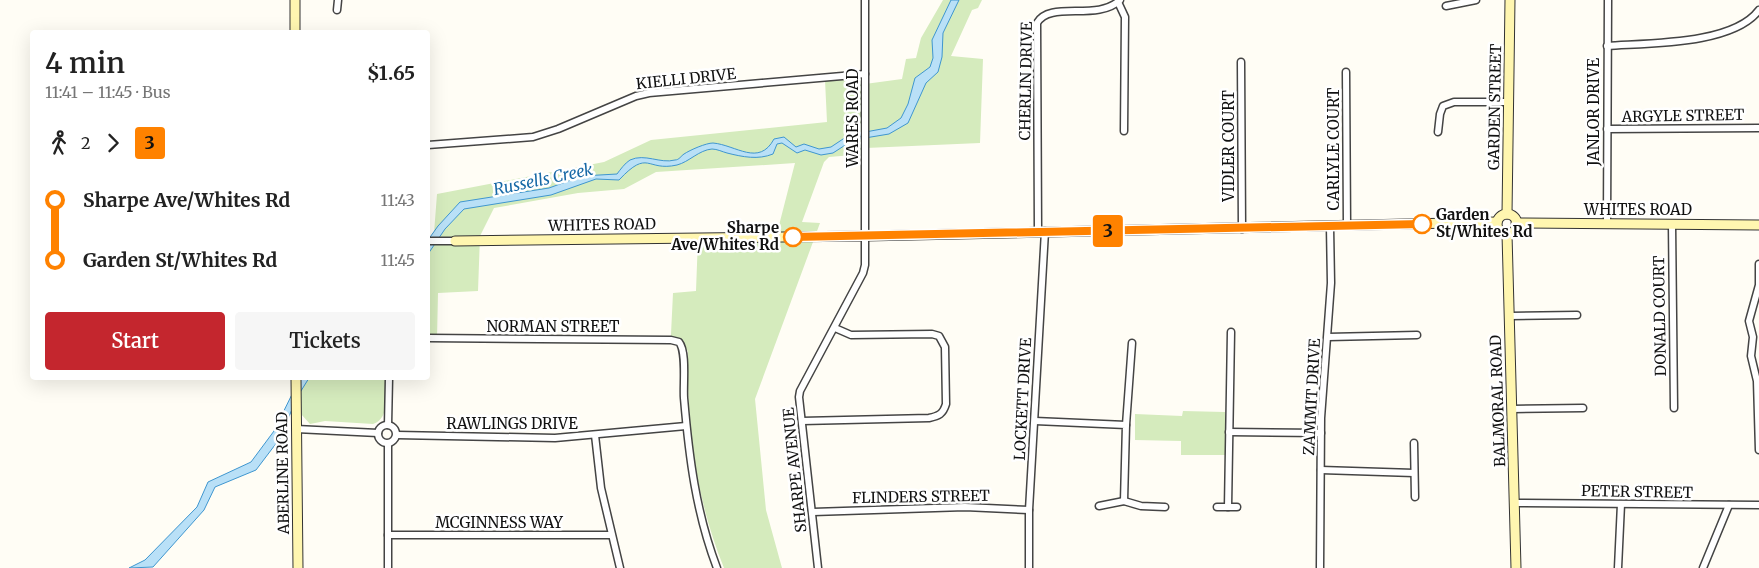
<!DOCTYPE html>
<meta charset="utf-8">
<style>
:root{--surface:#fff;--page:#f6f6f6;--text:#222;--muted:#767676;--accent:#c4262e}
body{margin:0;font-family:Merriweather,serif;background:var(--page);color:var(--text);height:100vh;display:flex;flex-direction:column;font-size:19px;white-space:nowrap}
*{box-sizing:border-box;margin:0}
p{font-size:16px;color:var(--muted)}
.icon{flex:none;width:28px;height:28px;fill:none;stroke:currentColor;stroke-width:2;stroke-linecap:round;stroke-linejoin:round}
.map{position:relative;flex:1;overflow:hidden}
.panel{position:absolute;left:30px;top:30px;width:400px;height:350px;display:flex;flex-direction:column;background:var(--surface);border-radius:5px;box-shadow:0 5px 20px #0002}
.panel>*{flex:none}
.badge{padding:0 10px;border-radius:4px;font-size:18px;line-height:32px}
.map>.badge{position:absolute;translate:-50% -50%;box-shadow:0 0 0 2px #fff}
.legs{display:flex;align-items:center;gap:8px;height:55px;padding:0 15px;font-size:16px}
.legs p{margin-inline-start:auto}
.summary{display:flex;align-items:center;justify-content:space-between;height:85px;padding:0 15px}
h1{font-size:28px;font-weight:600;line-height:38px}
.primary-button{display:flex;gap:10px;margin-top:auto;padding:10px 15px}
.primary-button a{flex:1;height:58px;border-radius:5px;background:var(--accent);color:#fff;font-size:20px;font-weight:600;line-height:58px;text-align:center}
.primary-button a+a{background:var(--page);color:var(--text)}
ul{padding:0 15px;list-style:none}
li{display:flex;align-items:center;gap:18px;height:60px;font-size:19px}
li i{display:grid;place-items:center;width:8px;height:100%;margin:0 6px;background:currentColor}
li i::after{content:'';width:12px;height:12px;margin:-6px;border:4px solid;border-radius:50%;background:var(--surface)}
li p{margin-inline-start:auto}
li:first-child i{background:linear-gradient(#0000 50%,currentColor 0)}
li:last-child i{background:linear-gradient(currentColor 50%,#0000 0)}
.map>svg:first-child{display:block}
.green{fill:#d5ebbd}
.water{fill:#b9e0f7;stroke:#3f96cf}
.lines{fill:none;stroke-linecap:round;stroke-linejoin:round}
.street-casing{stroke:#444;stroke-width:9}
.secondary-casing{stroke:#333;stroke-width:11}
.street{stroke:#fff;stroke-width:6}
.secondary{stroke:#fff6b0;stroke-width:9}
.line-1-casing{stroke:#fff;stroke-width:11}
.line-1{stroke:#ff8200;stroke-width:8}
.stop-1-dot{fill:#fff;stroke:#ff8200;stroke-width:2.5}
.labels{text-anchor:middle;stroke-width:5;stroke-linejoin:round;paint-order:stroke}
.street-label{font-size:15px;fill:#111;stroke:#fff}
.stop-label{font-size:15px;font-weight:bold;fill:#111;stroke:#fff;text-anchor:start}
.water-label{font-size:16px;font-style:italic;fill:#1768a6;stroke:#fff}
</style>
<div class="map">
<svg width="1759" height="568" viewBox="0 0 1759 568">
<rect width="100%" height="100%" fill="#fffdf5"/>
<!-- green -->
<g class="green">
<path d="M943 0H982L978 8 972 10 951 56 983 59 980 143 866 148 865 154 829 157 824 162 802 222 820 223 755 399 766 510 782 568H724C696 499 686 425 688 351L671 340V334L673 293 696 291 698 238 776 237 795 163 656 172 624 189 578 193 494 208 480 236 478 291 438 293 437 338H428V246H433L437 194 604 162 651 140 827 122 825 80 865 77V84L902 79 906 59 916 58 921 38Z"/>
<path d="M300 378H385C385 393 391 418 373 424L325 421 310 424 301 414Z"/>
<polygon points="1183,411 1225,412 1225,455 1181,455 1181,441 1135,440 1135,414 1182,416"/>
</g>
<!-- water -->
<g class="water">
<path d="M951 0H959L943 33 942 57 938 72 926 83 908 123 889 134 853 140 833 153 821 155 805 150 797 153 782 143 777 144 773 154C758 160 743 157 727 153 723 152 717 149 712 149 699 150 689 162 677 165 646 172 649 148 619 180L596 179 551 195 464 209 445 229 428 254V240L438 226 460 202 549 188 582 176 617 174C620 170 625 163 630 160 645 153 660 164 675 160 679 160 681 156 684 154 690 150 706 143 713 143 736 145 759 167 774 139L784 137 796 147 804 144 819 149 831 147 849 135 887 128 901 118 908 104 915 78 930 67 933 58 932 40Z"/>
<polygon points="300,378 309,378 296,399 281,437 256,470 215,487 204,510 153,567 129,568 145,560 197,507 208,482 251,462 274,431"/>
</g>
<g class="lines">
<defs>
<g id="street">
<polyline points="1118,2 1125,17 1124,131"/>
<polyline points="1446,6 1476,0"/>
<polyline points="337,10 338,0"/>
<path d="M1607 46C1648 43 1733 45 1759 10"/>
<polyline points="1241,62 1242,229"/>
<polyline points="1346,72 1347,226"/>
<polyline points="1607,129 1759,128"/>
<polyline points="1438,132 1440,114 1443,106 1454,102 1509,102"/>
<polyline points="428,145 533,137 558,129 636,96 649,93 865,74"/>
<polyline points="1607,223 1608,0"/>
<polyline points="1672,224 1674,408"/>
<path d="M1038 232 1037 23C1050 0 1097 22 1120 0"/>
<polyline points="428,241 455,241"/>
<polyline points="1759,264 1759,285 1749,321 1753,337 1751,356 1757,381 1759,450"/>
<polyline points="1510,316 1577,315"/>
<polyline points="1328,337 1417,335"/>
<path d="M428 338 671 340 679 342C687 352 683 384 684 398 689 457 696 513 717 568"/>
<polyline points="1512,409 1583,408"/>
<path d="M802 421 929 418C939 416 943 414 946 404L945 347 939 336 932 334 851 335 835 328"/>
<polyline points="1035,421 1126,425 1124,501"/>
<circle cx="387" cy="434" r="9"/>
<polyline points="388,425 389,378"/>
<polyline points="1126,425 1132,343"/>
<polyline points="296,429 378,433"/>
<polyline points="1229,432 1321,433"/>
<polyline points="397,435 555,438 686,426"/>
<polyline points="595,435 601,488 620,568"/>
<polyline points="1414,443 1415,497"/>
<polyline points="388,444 388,568"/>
<polyline points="1321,470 1414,473"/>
<polyline points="1515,503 1759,505"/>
<polyline points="1099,506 1124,501 1141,506 1165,507"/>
<polyline points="1217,507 1228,507 1231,332"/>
<polyline points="1228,507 1237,507"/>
<polyline points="813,512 965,507 1029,510"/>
<polyline points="388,535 611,535"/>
<polyline points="818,568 799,397 800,391 863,273 865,265 865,0"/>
<polyline points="1029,568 1029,510 1045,231"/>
<polyline points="1320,568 1321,418 1331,283 1330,227"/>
<polyline points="1618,568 1621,504"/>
<polyline points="1703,568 1729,505"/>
</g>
<g id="secondary">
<polyline points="295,32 295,0"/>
<polyline points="1507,214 1510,0"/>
<circle cx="1507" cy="224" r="10"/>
<polyline points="1516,223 1759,225"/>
<polyline points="1507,234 1516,568"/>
<polyline points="455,241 866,236 1497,222"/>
<polyline points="296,378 298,568"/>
</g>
</defs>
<!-- street casing -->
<use href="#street" class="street-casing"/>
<!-- secondary casing -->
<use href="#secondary" class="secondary-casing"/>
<!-- street -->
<use href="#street" class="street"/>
<!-- secondary -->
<use href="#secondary" class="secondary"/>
</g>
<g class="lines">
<defs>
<polyline id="line-1" points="793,237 1422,224"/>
</defs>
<!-- line-1 casing -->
<use href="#line-1" class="line-1-casing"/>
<!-- line-1 -->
<use href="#line-1" class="line-1"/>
</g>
<!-- markers -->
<g class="stop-1-dot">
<circle cx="1422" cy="224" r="9"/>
<circle cx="793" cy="237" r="9"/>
</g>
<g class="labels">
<!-- street labels -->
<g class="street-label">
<text transform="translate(686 79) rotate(-6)" y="5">KIELLI DRIVE</text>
<text transform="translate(1026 81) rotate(-89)" y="5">CHERLIN DRIVE</text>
<text transform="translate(1495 107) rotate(-89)" y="5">GARDEN STREET</text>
<text transform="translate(1594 112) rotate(-90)" y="5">JANLOR DRIVE</text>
<text transform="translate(1683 116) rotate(-1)" y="5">ARGYLE STREET</text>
<text transform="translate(853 118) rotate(-90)" y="5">WARES ROAD</text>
<text transform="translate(1229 146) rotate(-90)" y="5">VIDLER COURT</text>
<text transform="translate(1334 149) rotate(-90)" y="5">CARLYLE COURT</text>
<text x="1638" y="215">WHITES ROAD</text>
<text transform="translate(602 225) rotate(-1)" y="5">WHITES ROAD</text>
<text transform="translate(1660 316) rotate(-91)" y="5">DONALD COURT</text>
<text x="553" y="332">NORMAN STREET</text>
<text transform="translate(1312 397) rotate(-87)" y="5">ZAMMIT DRIVE</text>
<text transform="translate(1023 399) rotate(-87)" y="5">LOCKETT DRIVE</text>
<text transform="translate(1498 401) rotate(-92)" y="5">BALMORAL ROAD</text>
<text x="512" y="429">RAWLINGS DRIVE</text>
<text transform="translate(795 470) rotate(-96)" y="5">SHARPE AVENUE</text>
<text transform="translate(283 473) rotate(-91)" y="5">ABERLINE ROAD</text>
<text transform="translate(1637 492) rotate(1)" y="5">PETER STREET</text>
<text transform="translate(921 497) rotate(-1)" y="5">FLINDERS STREET</text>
<text x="499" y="528">MCGINNESS WAY</text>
</g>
<!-- stop labels -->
<g class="stop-label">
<text x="1436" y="220">Garden<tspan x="1436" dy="17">St/Whites Rd</tspan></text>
<text x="779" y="233" text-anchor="end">Sharpe<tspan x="779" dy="17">Ave/Whites Rd</tspan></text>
</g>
<!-- water labels -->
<g class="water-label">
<text transform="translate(543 179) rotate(-12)" y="6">Russells Creek</text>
</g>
</g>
</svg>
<b class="badge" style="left:1108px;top:231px;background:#ff8200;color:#111">3</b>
<section class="panel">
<div class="summary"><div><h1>4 min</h1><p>11:41 – 11:45 · Bus</p></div><b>$1.65</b></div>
<div class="legs"><svg class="icon" aria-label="walk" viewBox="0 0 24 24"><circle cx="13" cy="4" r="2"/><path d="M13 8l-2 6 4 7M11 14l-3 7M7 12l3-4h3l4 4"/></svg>2<svg class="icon" aria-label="forward" viewBox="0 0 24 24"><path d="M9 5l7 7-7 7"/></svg><b class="badge" style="background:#ff8200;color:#111">3</b></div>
<ul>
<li><i style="color:#ff8200"></i><b>Sharpe Ave/Whites Rd</b><p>11:43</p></li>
<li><i style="color:#ff8200"></i><b>Garden St/Whites Rd</b><p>11:45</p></li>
</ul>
<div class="primary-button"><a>Start</a><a>Tickets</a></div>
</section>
</div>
